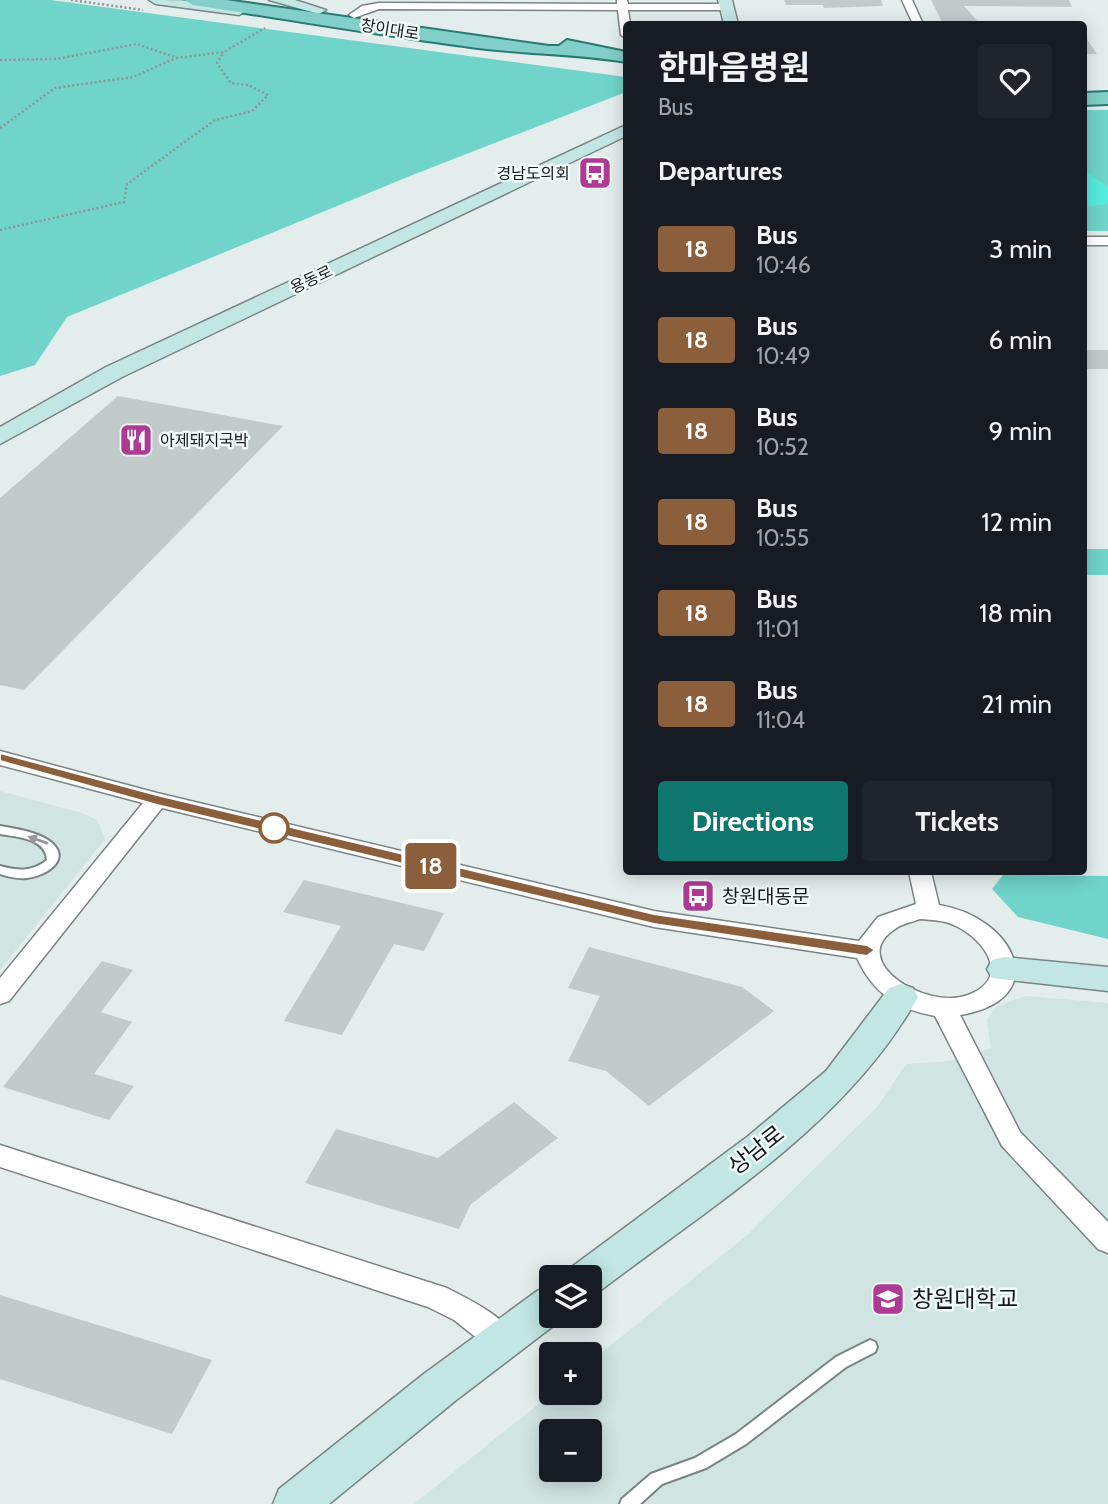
<!DOCTYPE html>
<meta charset="utf-8">
<style>
:root{--surface:#171b24;--page:#20242c;--text:#f1f3f6;--muted:#9ea1a6;--accent:#0f766e}
body{margin:0;font-family:Cabin,"Noto Sans KR",sans-serif;background:var(--page);color:var(--text);height:100vh;display:flex;flex-direction:column;font-size:26px;white-space:nowrap}
*{box-sizing:border-box;margin:0}
p{font-size:23px;color:var(--muted)}
.icon{flex:none;width:38px;height:38px;fill:none;stroke:currentColor;stroke-width:2;stroke-linecap:round;stroke-linejoin:round}
.map{position:relative;flex:1;overflow:hidden}
.panel{position:absolute;left:623px;top:21px;width:464px;height:854px;display:flex;flex-direction:column;background:var(--surface);border-radius:7px;box-shadow:0 4px 18px #0003}
.panel>*{flex:none}
.badge{padding:0 14px;border-radius:5px;font-size:24px;line-height:46px}
.buttons{position:absolute;left:539px;top:1265px;display:grid;gap:14px}
.buttons a{display:grid;place-items:center;width:63px;height:63px;border-radius:7px;background:var(--surface);box-shadow:0 4px 18px #0003;font-size:35px}
.map>.badge{position:absolute;translate:-50% -50%;box-shadow:0 0 0 4px #fff}
h2{padding:0 35px;font-size:26px;line-height:63px}
.round{display:grid;place-items:center;flex:none;width:74px;height:74px;border-radius:7px;background:var(--page)}
.summary{display:flex;align-items:center;justify-content:space-between;height:119px;padding:0 35px}
h1{font-size:33px;font-weight:700;line-height:52px}
.cta{display:flex;gap:14px;margin-top:auto;padding:14px 35px}
.cta a{flex:1;height:80px;border-radius:7px;background:var(--accent);color:#fff;font-size:28px;font-weight:700;line-height:80px;text-align:center}
.cta a+a{background:var(--page);color:var(--text)}
ul{padding:0;list-style:none}
li{display:flex;align-items:center;gap:21px;height:91px;padding:0 35px}
li div{flex:1}
li b{display:block;font-size:26px}
li em{font-style:normal}
li .badge{min-width:77px;font-weight:700;text-align:center}
.map>svg:first-child{display:block}
.built{fill:#d0e4e1;fill-rule:evenodd}
.green{fill:#70d4ca}
.water{fill:#55ebde}
.building{fill:#c1cbca}
.lines{fill:none;stroke-linecap:round;stroke-linejoin:round}
.lane-casing{stroke:#7a8482;stroke-width:4}
.street-casing{stroke:#7a8482;stroke-width:3}
.secondary-casing{stroke:#7a8482;stroke-width:3}
.primary-casing{stroke:#277a73;stroke-width:4}
.path{stroke:#8e9695;stroke-width:2.5;stroke-dasharray:2 2.5;stroke-linecap:butt}
.lane{fill:#fff;fill-rule:evenodd}
.street{fill:#fff;fill-rule:evenodd}
.secondary{fill:#c1e6e3;fill-rule:evenodd}
.primary{fill:#82cec8;fill-rule:evenodd}
.oneway{fill:#979898}
.line{fill:#8b5e3c;stroke:#fff;stroke-width:2}
.stop-dot{fill:#fff;stroke:#8b5e3c;stroke-width:3.5}
.labels{text-anchor:middle;stroke-width:5;stroke-linejoin:round;paint-order:stroke}
.far-street-label{font-size:16px;fill:#171a1a;stroke:#f0fbf9}
.far-poi-label{font-size:16px;fill:#171a1a;stroke:#f0fbf9;text-anchor:end}
.poi-label{font-size:19px;fill:#171a1a;stroke:#f0fbf9;text-anchor:start}
.near-street-label{font-size:23px;fill:#171a1a;stroke:#f0fbf9}
.near-poi-label{font-size:23px;fill:#171a1a;stroke:#f0fbf9;text-anchor:start}
</style>
<div class="map">
<svg width="1108" height="1504" viewBox="0 0 1108 1504">
<rect width="100%" height="100%" fill="#e3eeec"/>
<!-- built -->
<g class="built">
<polygon points="0,791 82,813 97,820 105,839 0,970"/>
<path d="M1025 996 1108 1003V1504H414L552 1393H590V1362L746 1236 877 1107 906 1064 950 1061 991 1048 987 1020 997 1006ZM551 1432H590V1470H551Z"/>
</g>
<!-- green -->
<g class="green">
<polygon points="0,0 51,0 626,77 626,92 410,176 67,317 35,365 0,376"/>
<rect x="1083" y="110" width="25" height="121"/>
<rect x="1083" y="549" width="25" height="26"/>
<polygon points="1003,875 1108,876 1108,939 1018,917 992,889"/>
</g>
<!-- water -->
<polygon class="water" points="1083,169 1108,187 1108,204 1083,207"/>
<!-- building -->
<g class="building">
<polygon points="784,0 881,0 883,6 824,8 823,5 786,5"/>
<polygon points="931,0 1069,0 1072,7 964,6 980,24 943,24"/>
<polygon points="1083,33 1097,54 1083,54"/>
<rect x="1083" y="350" width="25" height="19"/>
<polygon points="118,396 283,426 24,690 0,685 0,498"/>
<polygon points="304,880 444,913 424,951 394,944 342,1035 284,1021 341,926 283,912"/>
<polygon points="589,947 742,987 774,1011 649,1106 606,1071 568,1061 600,996 568,988"/>
<polygon points="102,961 133,970 101,1012 132,1022 94,1074 134,1086 109,1120 3,1087"/>
<polygon points="514,1102 558,1138 471,1204 459,1229 305,1183 336,1129 438,1158"/>
<polygon points="0,1295 212,1360 172,1434 0,1379"/>
</g>
<g class="lines">
<defs>
<g id="lane">
<path d="M0 826C16 829 34 831 48 840 74 858 47 876 27 878 18 879 9 877 0 874V866C18 871 32 872 47 860 46 838 17 837 0 834Z"/>
<polygon points="870,1340 875,1342 877,1347 875,1352 846,1367 746,1444 706,1468 662,1484 640,1504 620,1504 622,1499 651,1474 695,1458 736,1434 836,1357"/>
</g>
<g id="street">
<polygon points="617,0 627,0 628,4 727,4 732,7 727,10 628,10 630,24 626,24 626,38 621,35 618,10 379,9 354,18 349,15 362,6 379,3 617,4"/>
<polygon points="902,0 912,0 923,24 913,24"/>
<rect x="1083" y="237" width="25" height="8"/>
<path d="M0 751 157 793 654 911 859 941 878 917 916 904 909 872H931L939 905C1014 917 1055 999 960 1015L1020 1132 1108 1222V1253L1098 1249 1002 1146 935 1016C897 1009 873 993 857 958L654 927 162 808 9 1001 0 1004V978L143 803 0 765ZM920 919C932 920 945 920 956 926 985 940 1012 978 968 995 926 1011 846 961 895 929 901 924 912 922 920 919Z"/>
<path d="M0 1145 447 1288C470 1300 505 1316 517 1341L512 1350 502 1354 492 1350 454 1320 428 1307 0 1167Z"/>
</g>
<g id="secondary">
<path d="M149 0C170 0 232 0 246 11L239 15 156 4Z"/>
<polygon points="269,0 295,0 326,10 319,14"/>
<polygon points="718,0 732,0 738,24 724,24"/>
<polygon points="626,125 626,136 122,377 0,444 0,427 106,367"/>
<polygon points="1004,957 1108,967 1108,991 992,978 987,969 992,960"/>
<path d="M901 984 913 988 918 997C847 1124 714 1204 601 1290L590 1294V1278H567L573 1266 747 1137 826 1071 889 988Z"/>
<polygon points="551,1286 551,1316 565,1317 455,1401 329,1504 273,1504 279,1489 425,1373 537,1291"/>
</g>
<g id="primary">
<path d="M185 0H226L549 46H559L567 40 626 52V62C578 54 528 54 478 48 383 36 288 19 193 5Z"/>
<polygon points="1108,92 1108,104 1083,105 1083,93"/>
</g>
</defs>
<!-- lane casing -->
<use href="#lane" class="lane-casing"/>
<!-- street casing -->
<use href="#street" class="street-casing"/>
<!-- secondary casing -->
<use href="#secondary" class="secondary-casing"/>
<!-- primary casing -->
<use href="#primary" class="primary-casing"/>
<!-- path -->
<g class="path">
<polyline points="71,0 143,10"/>
<polyline points="0,60 56,59 137,44 177,58 224,52 265,28"/>
<polyline points="0,128 55,88 133,77 176,58"/>
<polyline points="0,230 124,202 127,184 215,120 252,111 268,95 248,85 231,83 217,63 224,52"/>
</g>
<!-- lane -->
<use href="#lane" class="lane"/>
<!-- street -->
<use href="#street" class="street"/>
<!-- secondary -->
<use href="#secondary" class="secondary"/>
<!-- primary -->
<use href="#primary" class="primary"/>
</g>
<!-- one-way arrows -->
<defs><path id="oneway-solid" d="M-6-.8H1V-3.2L6.5 0L1 3.2V.8H-6Z" transform="scale(1.75)"/></defs>
<use class="oneway" href="#oneway-solid" transform="translate(38 840) rotate(-161)"/>
<!-- line -->
<polygon class="line" points="0,753 157,795 654,914 867,945 875,950 867,956 654,924 157,805 0,761"/>
<!-- icons -->
<defs>
<symbol id="bus-square" viewBox="-11 -11 22 22"><rect x="-9" y="-9" width="18" height="18" rx="4" fill="#ad3b96" stroke="#f0fbf9"/><path d="M-5-6H5V4H4V6H2V4H-2V6H-4V4H-5ZM-3.5-4V0h7V-4ZM-3.5 1.2v1.5H-2V1.2ZM2 1.2v1.5H3.5V1.2Z" fill="#fff"/></symbol>
<symbol id="restaurant-square" viewBox="-11 -11 22 22"><rect x="-9" y="-9" width="18" height="18" rx="4" fill="#ad3b96" stroke="#f0fbf9"/><path d="M-5-6h1v4h1v-4h1v4h1v-4h1v5L-1.5 .5V6h-2V.5L-5-1ZM5-6V6H3V1.5H1.5Q1.5-4 5-6Z" fill="#fff"/></symbol>
<symbol id="university-square" viewBox="-11 -11 22 22"><rect x="-9" y="-9" width="18" height="18" rx="4" fill="#ad3b96" stroke="#f0fbf9"/><path d="M0-5L7-2L0 1L-7-2ZM-4 1L0 2.5L4 1V4Q0 6-4 4Z" fill="#fff"/></symbol>
</defs>
<g fill-rule="evenodd">
<use href="#bus-square" x="576" y="154" width="38" height="38"/>
<use href="#restaurant-square" x="117" y="421" width="38" height="38"/>
<use href="#bus-square" x="679" y="877" width="38" height="38"/>
<use href="#university-square" x="869" y="1280" width="38" height="38"/>
</g>
<!-- markers -->
<circle class="stop-dot" cx="274" cy="828" r="14"/>
<g class="labels">
<!-- far-street labels -->
<g class="far-street-label">
<text transform="translate(390 29) rotate(9)" y="6">창이대로</text>
<text transform="translate(311 279) rotate(-25)" y="6">용동로</text>
</g>
<!-- far-poi labels -->
<g class="far-poi-label">
<text x="570" y="179">경남도의회</text>
<text x="160" y="446" text-anchor="start">아제돼지국박</text>
</g>
<!-- poi labels -->
<g class="poi-label">
<text x="722" y="903">창원대동문</text>
</g>
<!-- near-street labels -->
<g class="near-street-label">
<text transform="translate(756 1150) rotate(-38)" y="8">상남로</text>
</g>
<!-- near-poi labels -->
<g class="near-poi-label">
<text x="912" y="1307">창원대학교</text>
</g>
</g>
</svg>
<div class="buttons">
<a><svg class="icon" aria-label="layers" viewBox="0 0 24 24"><path d="M12 4l9 5-9 5-9-5zM3 14l9 5 9-5"/></svg></a>
<a>+</a>
<a>−</a>
</div>
<b class="badge" style="left:431px;top:866px;background:#8b5e3c;color:#fff">18</b>
<section class="panel">
<div class="summary"><div><h1>한마음병원</h1><p>Bus</p></div><a class="round"><svg class="icon" aria-label="heart" viewBox="0 0 24 24"><path d="M12 20l-8-8c-3-5 5-10 8-4 3-6 11-1 8 4z"/></svg></a></div>
<h2>Departures</h2>
<ul>
<li><span class="badge" style="background:#8b5e3c;color:#fff">18</span><div><b>Bus</b><p>10:46</p></div><em>3 min</em></li>
<li><span class="badge" style="background:#8b5e3c;color:#fff">18</span><div><b>Bus</b><p>10:49</p></div><em>6 min</em></li>
<li><span class="badge" style="background:#8b5e3c;color:#fff">18</span><div><b>Bus</b><p>10:52</p></div><em>9 min</em></li>
<li><span class="badge" style="background:#8b5e3c;color:#fff">18</span><div><b>Bus</b><p>10:55</p></div><em>12 min</em></li>
<li><span class="badge" style="background:#8b5e3c;color:#fff">18</span><div><b>Bus</b><p>11:01</p></div><em>18 min</em></li>
<li><span class="badge" style="background:#8b5e3c;color:#fff">18</span><div><b>Bus</b><p>11:04</p></div><em>21 min</em></li>
</ul>
<div class="cta"><a>Directions</a><a>Tickets</a></div>
</section>
</div>
